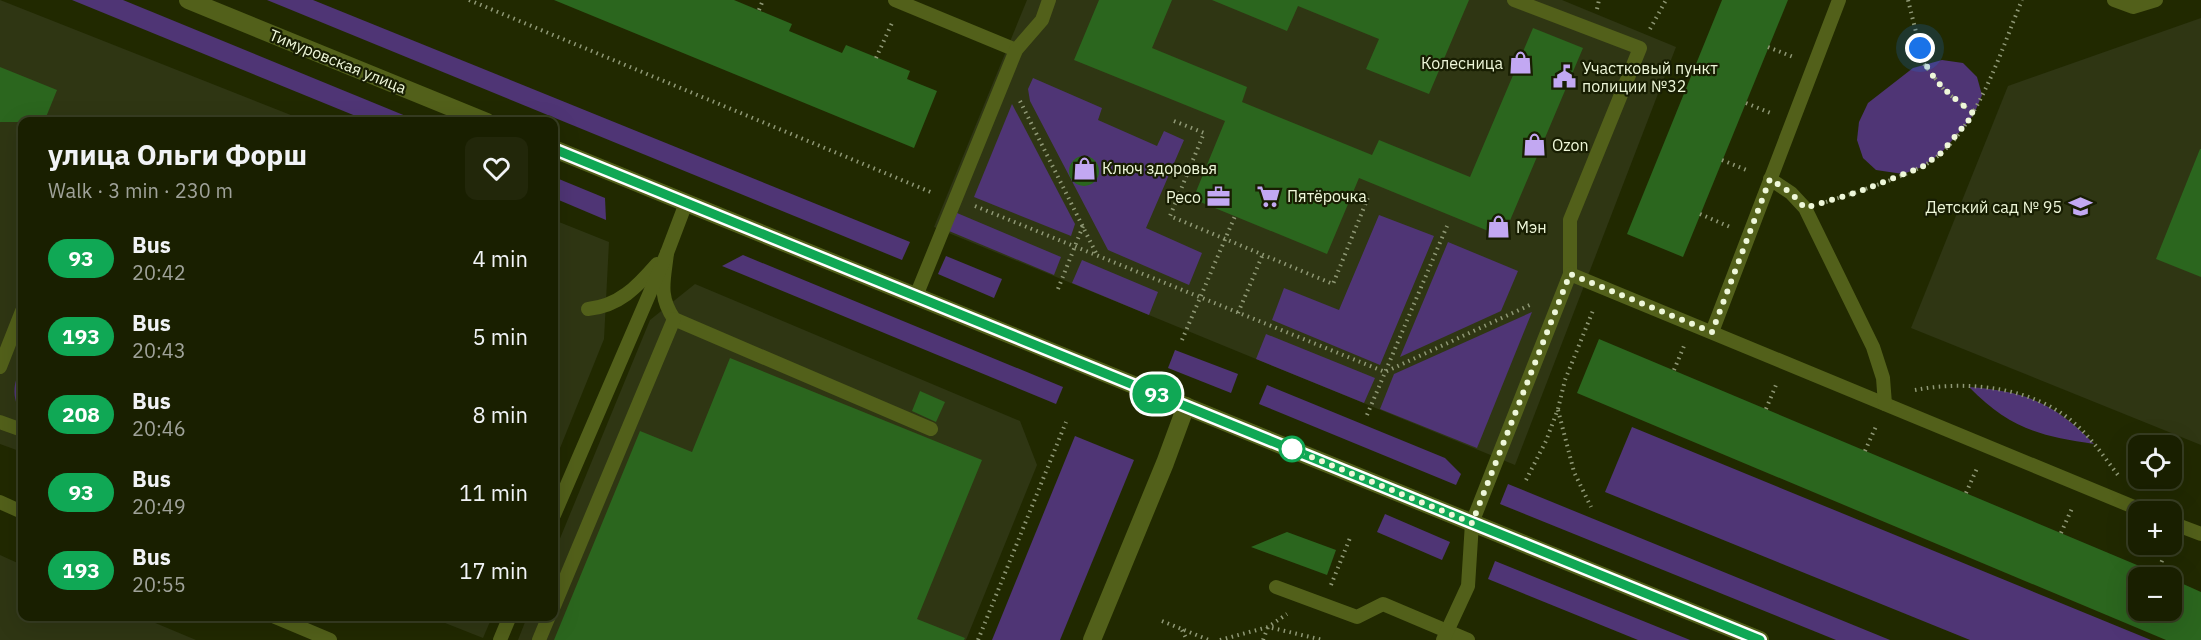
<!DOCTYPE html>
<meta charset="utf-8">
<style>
:root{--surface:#191f00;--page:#22270a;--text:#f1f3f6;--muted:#9fa299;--line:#373d22}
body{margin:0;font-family:"IBM Plex Sans",sans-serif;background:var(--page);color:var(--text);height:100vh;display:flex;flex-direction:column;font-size:22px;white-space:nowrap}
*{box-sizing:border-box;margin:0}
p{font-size:20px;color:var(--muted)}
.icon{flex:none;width:33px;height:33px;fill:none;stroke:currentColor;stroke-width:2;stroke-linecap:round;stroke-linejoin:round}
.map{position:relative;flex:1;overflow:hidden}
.details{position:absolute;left:18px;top:117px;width:540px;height:504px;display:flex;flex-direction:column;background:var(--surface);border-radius:12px;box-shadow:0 6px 24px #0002,0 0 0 2px var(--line)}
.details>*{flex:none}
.badge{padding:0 12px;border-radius:20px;font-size:21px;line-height:39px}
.tools{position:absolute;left:2128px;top:435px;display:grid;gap:12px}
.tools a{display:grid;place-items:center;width:54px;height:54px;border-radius:12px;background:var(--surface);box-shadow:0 6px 24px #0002,0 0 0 2px var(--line);font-size:30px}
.you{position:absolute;width:30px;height:30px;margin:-15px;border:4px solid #fff;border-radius:50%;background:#1a73e8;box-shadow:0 0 0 9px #1a73e833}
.map>.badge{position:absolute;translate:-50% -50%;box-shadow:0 0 0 3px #fff}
.round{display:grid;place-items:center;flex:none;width:63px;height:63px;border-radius:12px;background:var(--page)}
.summary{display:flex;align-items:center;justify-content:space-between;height:102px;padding:0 30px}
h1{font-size:28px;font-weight:700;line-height:45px}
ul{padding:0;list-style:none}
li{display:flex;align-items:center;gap:18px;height:78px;padding:0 30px}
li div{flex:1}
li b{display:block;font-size:22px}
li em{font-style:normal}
li .badge{min-width:66px;font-weight:700;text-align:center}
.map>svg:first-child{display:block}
.built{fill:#2f3613}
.green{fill:#4f3575}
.building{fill:#2b661e}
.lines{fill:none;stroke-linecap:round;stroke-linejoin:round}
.path{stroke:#8f9875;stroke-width:4;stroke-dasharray:1.5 4.5;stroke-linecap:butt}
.lane{stroke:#52601a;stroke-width:14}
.street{stroke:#52601a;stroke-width:18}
.line-casing{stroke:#fff;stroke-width:14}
.line{stroke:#10a855;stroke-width:9}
.walk{stroke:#eef7d9;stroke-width:6;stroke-dasharray:0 10.8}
.stop-dot{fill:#fff;stroke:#10a855;stroke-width:3}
.labels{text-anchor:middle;stroke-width:4.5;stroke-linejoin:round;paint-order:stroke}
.street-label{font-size:16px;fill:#eef7d9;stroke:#181e02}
.poi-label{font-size:16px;fill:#eef7d9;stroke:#181e02;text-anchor:start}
</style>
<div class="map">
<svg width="2201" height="640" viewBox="0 0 2201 640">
<rect width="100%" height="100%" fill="#212900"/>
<!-- built -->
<g class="built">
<polygon points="0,0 306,121 22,122 22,452 0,444"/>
<polygon points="1027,0 1562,0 1676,47 1515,465 934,227"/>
<polygon points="2201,18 2201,445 1911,328 2008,86"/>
<polygon points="554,220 609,242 604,339 554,463"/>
<polygon points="695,284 1020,421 1037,465 966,640 518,640 527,617 554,616 554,553 650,320"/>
<polygon points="0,555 22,565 22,616 141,617 196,640 0,640"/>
<polygon points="430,617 492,617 483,638"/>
</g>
<!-- green -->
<g class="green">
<polygon points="72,0 123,0 418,121 368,121"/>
<polygon points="267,0 313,0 910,242 902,260"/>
<polygon points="1942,60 1963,63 1977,77 1982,95 1974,114 1964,127 1941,153 1922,167 1903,174 1876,170 1863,158 1857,140 1859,122 1868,103 1913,68"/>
<polygon points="1033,78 1102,108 1098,120 1157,146 1164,131 1184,140 1146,228 1202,253 1189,285 1108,250 1030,101 1028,89"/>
<polygon points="1012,104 1075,224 1071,236 974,197"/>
<polygon points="554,177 605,198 606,220 554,198"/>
<polygon points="957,213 1061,257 1054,275 949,231"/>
<polygon points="1379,215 1434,236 1380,365 1272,320 1284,288 1339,310"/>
<polygon points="1448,242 1518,271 1501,311 1400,357"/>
<polygon points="743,255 1063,387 1056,404 722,266"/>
<polygon points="946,256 1002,279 994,298 938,274"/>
<polygon points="1082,260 1158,292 1149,315 1072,283"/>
<polygon points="1532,312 1477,448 1380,409 1394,374"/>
<polygon points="1266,334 1375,378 1364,403 1256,359"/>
<polygon points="1175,350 1238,374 1231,393 1168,368"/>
<path d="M22 364V414C10 396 14 382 22 364Z"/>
<polygon points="1267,385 1445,458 1461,474 1456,485 1259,404"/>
<path d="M1969 387C2025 391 2055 403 2094 444 2039 436 2009 428 1969 387Z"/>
<polygon points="1632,427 2151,640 1970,640 1605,492"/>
<polygon points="1075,436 1134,460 1060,640 992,640"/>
<polygon points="1508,484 1890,640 1836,640 1500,504"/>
<polygon points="1385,514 1450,542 1442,560 1377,532"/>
<polygon points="1495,561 1690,640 1638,640 1488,579"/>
</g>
<!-- building -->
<g class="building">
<polygon points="554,0 734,0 792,24 789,31 842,53 846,45 910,71 907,79 937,91 914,148"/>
<polygon points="1099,0 1172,0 1152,48 1247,87 1242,102 1372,155 1379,140 1470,177 1533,28 1583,48 1503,237 1359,178 1327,254 1193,199 1225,121 1074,60"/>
<polygon points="1212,0 1469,0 1429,94 1366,69 1379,39 1298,6 1287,31"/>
<polygon points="1722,0 1788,0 1683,257 1627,234"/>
<polygon points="0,67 57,90 44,122 0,122"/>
<polygon points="2200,149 2201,149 2201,277 2156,259"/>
<circle cx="1084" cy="171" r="15"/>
<polygon points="1599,339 2168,578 2139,578 2139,610 2172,610 2172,579 2201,592 2201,640 2166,640 1577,393"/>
<polygon points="730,358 982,460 917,619 965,638 964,640 554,640 640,431 692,452"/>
<polygon points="920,391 945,402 936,422 912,411"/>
<polygon points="1287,532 1336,550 1327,575 1251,547"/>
</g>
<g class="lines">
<!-- path -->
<g class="path">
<polyline points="469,0 933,193"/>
<polyline points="1908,0 1924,64 1945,91 1974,114"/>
<polyline points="1597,9 1599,0"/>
<polyline points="759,10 763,0"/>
<polyline points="1650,29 1666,0"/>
<polyline points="1768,47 1793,57"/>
<polyline points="876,58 892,23"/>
<polyline points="1020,101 1097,255"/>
<polyline points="1746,103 1773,114"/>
<polyline points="1174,121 1204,133 1170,216 1333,284 1369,195"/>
<polyline points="1722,160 1749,171"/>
<path d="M1826 202C1857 192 1892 181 1921 167 1975 140 2000 52 2022 0"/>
<polyline points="975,206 1385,372 1532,304"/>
<polyline points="1700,214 1730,227"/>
<polyline points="1058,289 1083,226"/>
<polyline points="1238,313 1263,254"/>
<polyline points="1182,340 1235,216"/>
<polyline points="1674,370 1684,346"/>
<path d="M1915 390C1967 380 2032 387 2073 422 2091 437 2104 457 2118 475"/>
<polyline points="1766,409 1776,385"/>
<polyline points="1558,410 1574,472 1591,507"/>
<polyline points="1367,415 1447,226"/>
<polyline points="1865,451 1877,424"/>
<polyline points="1526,480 1546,441 1558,409 1565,380 1594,308"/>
<polyline points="1966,493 1978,466"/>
<polyline points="2061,533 2073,506"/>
<polyline points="2157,573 2168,546"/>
<polyline points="1331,585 1350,538"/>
<polyline points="1162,621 1209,640"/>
<polyline points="1182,630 1187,640"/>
<polyline points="978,640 1066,422"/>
<polyline points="1220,640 1268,627 1287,614"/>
<polyline points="1263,640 1268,627 1323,640"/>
</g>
<!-- lane -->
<g class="lane">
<polyline points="895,0 1016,50"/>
<polyline points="1514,0 1640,48 1570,220 1570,274 2146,512"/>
<polyline points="2114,0 2133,7 2156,0"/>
<polyline points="1770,179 1791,193 1805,208 1873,347 1883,378 1885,404"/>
<path d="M667 253C664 281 658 295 674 319L931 429"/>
<polyline points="916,296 1016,50 1042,20 1049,0"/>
<path d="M588 309C619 306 637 287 657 264"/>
<polyline points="1712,332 1839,0"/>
<polyline points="0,367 22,311"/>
<polyline points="0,422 22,430"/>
<polyline points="0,502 22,512"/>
<polyline points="554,515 667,253 686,203"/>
<polyline points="2172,523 2201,534"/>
<polyline points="1276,587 1357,617 1383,604 1468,640"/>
<polyline points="554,606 674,319"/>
<polyline points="273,616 330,640"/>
<polyline points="500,640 510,616"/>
<polyline points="539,640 549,616"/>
<polyline points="1443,640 1468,586 1472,523 1570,274"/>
</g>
<!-- street -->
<g class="street">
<polyline points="188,0 487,122"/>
<polyline points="554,149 1760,640"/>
<polyline points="1092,640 1165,463 1186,406"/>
</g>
</g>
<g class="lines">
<defs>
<polyline id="line" points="554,149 1760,640"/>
</defs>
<!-- line casing -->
<use href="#line" class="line-casing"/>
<!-- line -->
<use href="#line" class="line"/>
<!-- walk -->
<path class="walk" d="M1292 449 1472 523 1570 274 1712 332 1770 179 1791 193 1805 208 1858 192 1922 167 1941 153 1974 114C1950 95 1927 78 1920 48"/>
</g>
<!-- icons -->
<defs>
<symbol id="shop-bare" viewBox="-9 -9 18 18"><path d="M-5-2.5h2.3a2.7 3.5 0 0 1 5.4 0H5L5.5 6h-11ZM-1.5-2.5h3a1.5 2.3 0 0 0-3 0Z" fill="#c2a8f2" stroke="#181e02" stroke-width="2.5" paint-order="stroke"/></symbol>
<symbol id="civic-bare" viewBox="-9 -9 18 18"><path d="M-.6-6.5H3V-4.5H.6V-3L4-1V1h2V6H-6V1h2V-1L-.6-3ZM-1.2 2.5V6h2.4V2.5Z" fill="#c2a8f2" stroke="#181e02" stroke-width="2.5" paint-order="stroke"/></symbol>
<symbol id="supermarket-bare" viewBox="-9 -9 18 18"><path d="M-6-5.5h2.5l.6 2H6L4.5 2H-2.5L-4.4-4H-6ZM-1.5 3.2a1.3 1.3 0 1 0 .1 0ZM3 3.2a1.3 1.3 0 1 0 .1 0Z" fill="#c2a8f2" stroke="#181e02" stroke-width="2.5" paint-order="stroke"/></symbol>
<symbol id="office-bare" viewBox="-9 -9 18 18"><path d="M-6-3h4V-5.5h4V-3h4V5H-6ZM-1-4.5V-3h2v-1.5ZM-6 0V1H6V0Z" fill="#c2a8f2" stroke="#181e02" stroke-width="2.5" paint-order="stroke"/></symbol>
<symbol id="school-bare" viewBox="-9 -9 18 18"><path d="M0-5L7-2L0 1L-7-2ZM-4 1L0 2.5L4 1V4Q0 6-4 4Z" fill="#c2a8f2" stroke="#181e02" stroke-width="2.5" paint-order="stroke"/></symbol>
</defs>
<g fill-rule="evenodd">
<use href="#shop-bare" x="1504" y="46" width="33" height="33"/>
<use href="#civic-bare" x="1548" y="60" width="33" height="33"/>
<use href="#shop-bare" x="1518" y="128" width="33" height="33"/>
<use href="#shop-bare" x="1068" y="152" width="33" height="33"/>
<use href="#supermarket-bare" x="1252" y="180" width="33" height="33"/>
<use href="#office-bare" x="1202" y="180" width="33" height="33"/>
<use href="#school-bare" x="2064" y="190" width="33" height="33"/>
<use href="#shop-bare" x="1482" y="210" width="33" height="33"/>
</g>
<!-- markers -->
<circle class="stop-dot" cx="1292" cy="449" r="12"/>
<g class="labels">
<!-- street labels -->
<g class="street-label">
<text transform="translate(338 61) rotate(22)" y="6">Тимуровская улица</text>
</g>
<!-- poi labels -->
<g class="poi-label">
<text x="1503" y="69" text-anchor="end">Колесница</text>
<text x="1582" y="74">Участковый пункт<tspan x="1582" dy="18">полиции №32</tspan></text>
<text x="1552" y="151">Ozon</text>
<text x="1102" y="174">Ключ здоровья</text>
<text x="1287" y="202">Пятёрочка</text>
<text x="1201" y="203" text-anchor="end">Ресо</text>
<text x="2062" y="213" text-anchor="end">Детский сад № 95</text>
<text x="1516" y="233">Мэн</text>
</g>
</g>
</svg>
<div class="tools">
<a><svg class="icon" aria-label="locate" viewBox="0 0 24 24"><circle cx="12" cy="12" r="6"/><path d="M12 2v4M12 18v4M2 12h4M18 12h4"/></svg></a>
<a>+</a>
<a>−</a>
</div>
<div class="you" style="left:1920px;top:48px"></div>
<b class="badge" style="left:1157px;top:394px;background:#10a855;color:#fff">93</b>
<section class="details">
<div class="summary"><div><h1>улица Ольги Форш</h1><p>Walk · 3 min · 230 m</p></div><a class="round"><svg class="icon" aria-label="heart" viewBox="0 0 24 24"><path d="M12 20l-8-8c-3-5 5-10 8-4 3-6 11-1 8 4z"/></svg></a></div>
<ul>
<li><span class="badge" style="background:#10a855;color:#fff">93</span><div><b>Bus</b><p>20:42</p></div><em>4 min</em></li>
<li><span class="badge" style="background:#10a855;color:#fff">193</span><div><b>Bus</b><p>20:43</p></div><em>5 min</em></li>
<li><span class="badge" style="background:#10a855;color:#fff">208</span><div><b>Bus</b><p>20:46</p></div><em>8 min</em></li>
<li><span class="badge" style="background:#10a855;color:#fff">93</span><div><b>Bus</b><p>20:49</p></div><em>11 min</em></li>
<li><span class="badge" style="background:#10a855;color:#fff">193</span><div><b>Bus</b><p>20:55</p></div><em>17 min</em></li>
</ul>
</section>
</div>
